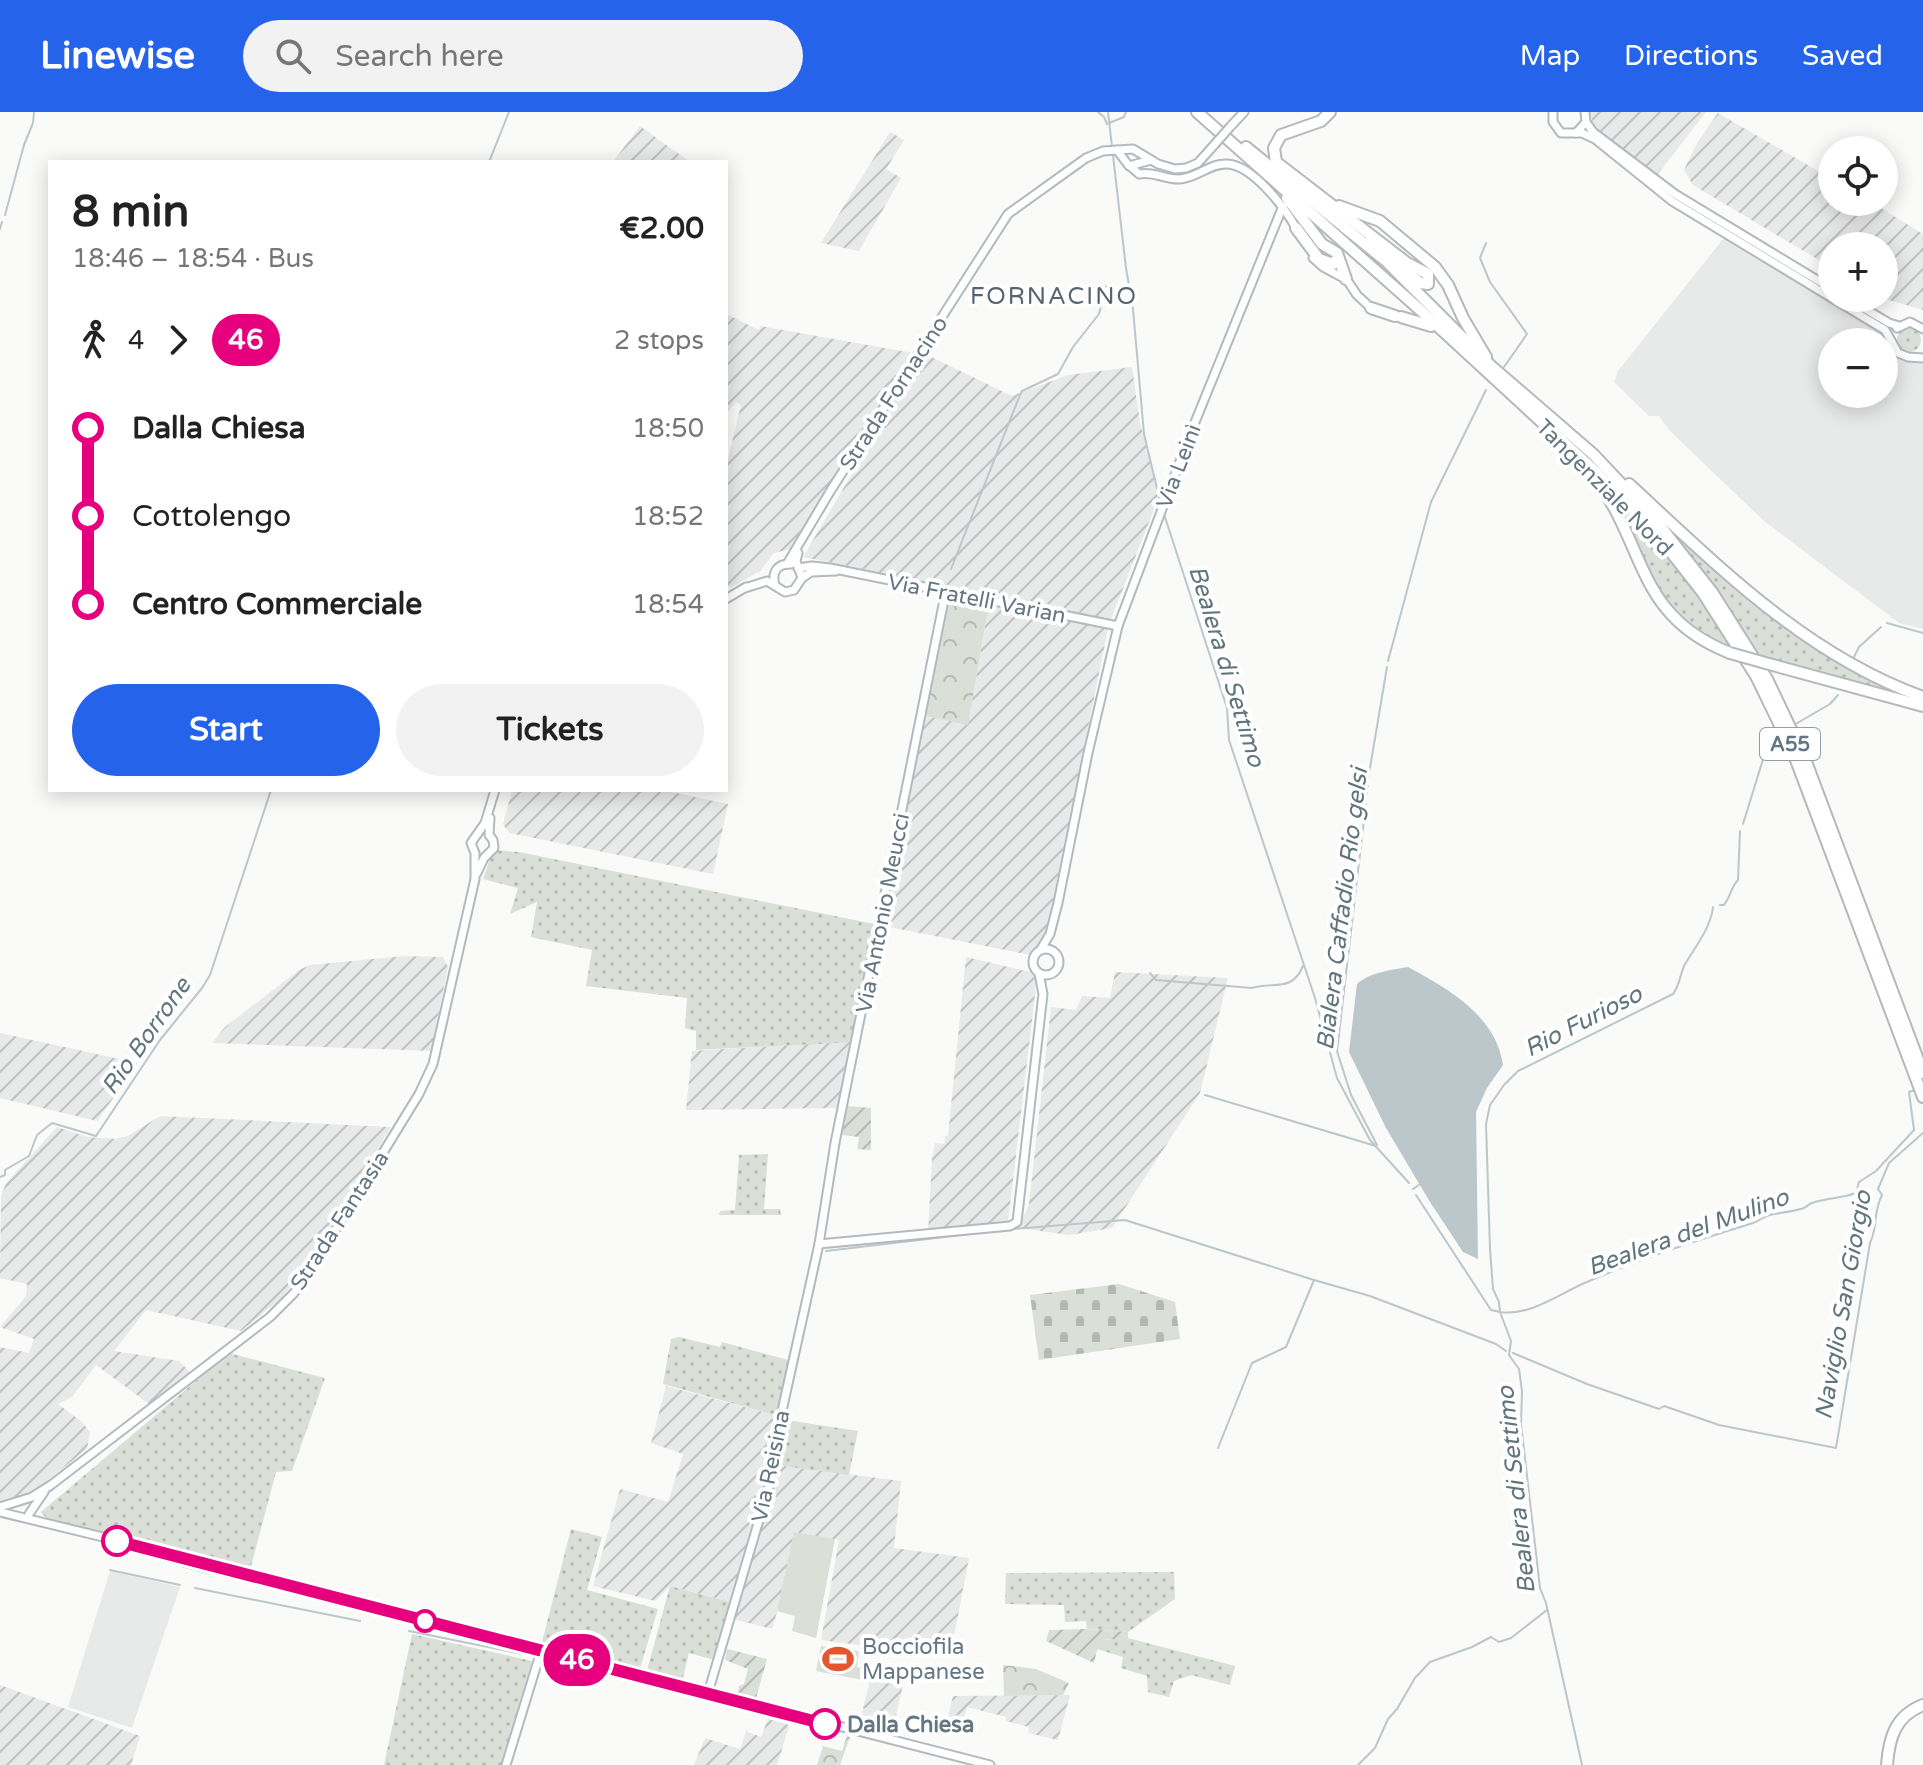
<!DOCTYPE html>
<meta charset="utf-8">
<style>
:root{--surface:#fff;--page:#f2f2f2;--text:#222;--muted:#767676;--accent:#2563eb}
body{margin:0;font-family:"Varela Round",sans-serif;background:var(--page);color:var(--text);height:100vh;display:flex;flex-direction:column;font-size:30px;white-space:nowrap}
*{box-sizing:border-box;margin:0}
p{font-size:26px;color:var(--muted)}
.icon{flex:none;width:44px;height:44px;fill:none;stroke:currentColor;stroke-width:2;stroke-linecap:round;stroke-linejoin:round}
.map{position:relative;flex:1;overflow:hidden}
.details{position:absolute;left:48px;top:48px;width:680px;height:632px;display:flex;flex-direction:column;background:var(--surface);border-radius:0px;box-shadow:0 4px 20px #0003}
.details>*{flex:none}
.badge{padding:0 16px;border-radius:26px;font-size:28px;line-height:52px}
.fabs{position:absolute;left:1818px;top:24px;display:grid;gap:16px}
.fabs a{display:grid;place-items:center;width:80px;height:80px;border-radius:50%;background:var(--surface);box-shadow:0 4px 20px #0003;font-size:40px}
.map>.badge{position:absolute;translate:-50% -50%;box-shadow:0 0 0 4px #fff}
.legs{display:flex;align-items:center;gap:12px;height:88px;padding:0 24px;font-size:26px}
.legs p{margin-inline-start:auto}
.summary{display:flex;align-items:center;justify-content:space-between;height:136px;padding:0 24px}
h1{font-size:44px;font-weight:800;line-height:60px}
.action{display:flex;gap:16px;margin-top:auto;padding:16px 24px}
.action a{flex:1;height:92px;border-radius:48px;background:var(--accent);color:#fff;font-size:32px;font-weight:800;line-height:92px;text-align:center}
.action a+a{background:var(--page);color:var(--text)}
ul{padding:0 24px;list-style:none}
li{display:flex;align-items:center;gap:28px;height:88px;font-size:30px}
li i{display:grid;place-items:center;width:12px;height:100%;margin:0 10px;background:currentColor}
li i::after{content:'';width:20px;height:20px;margin:-10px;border:6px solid;border-radius:50%;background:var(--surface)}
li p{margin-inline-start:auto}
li:first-child i{background:linear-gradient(#0000 50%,currentColor 0)}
li:last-child i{background:linear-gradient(currentColor 50%,#0000 0)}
header{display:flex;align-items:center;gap:48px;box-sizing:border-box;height:112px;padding:0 40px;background:var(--accent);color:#fff}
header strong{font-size:38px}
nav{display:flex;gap:44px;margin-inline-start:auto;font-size:28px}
.search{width:560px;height:72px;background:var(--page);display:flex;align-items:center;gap:20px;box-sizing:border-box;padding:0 28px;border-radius:44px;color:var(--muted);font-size:30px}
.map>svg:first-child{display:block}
.built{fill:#e8e9e9;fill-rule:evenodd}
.industrial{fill:url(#industrial-furrows)}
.grass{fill:url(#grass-dots)}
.forest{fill:url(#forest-crowns)}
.cemetery{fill:url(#cemetery-stones)}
.garden{fill:url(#garden-furrows)}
.pitch{fill:#dadfd7}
.water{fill:#bbc7cb}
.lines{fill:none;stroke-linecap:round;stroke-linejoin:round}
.stream{stroke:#bbc7cb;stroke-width:2}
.secondary-casing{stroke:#b3babf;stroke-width:11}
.highway-casing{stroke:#b4b9bd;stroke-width:14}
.secondary{stroke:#fff;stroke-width:7}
.highway{stroke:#fff;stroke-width:10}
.secondary-bridge-casing{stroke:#b3babf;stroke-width:11;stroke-linecap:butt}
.highway-bridge-casing{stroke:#b4b9bd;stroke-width:14;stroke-linecap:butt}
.secondary-bridge{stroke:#fff;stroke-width:7}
.highway-bridge{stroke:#fff;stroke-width:10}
.line-1-casing{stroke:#fff;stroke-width:18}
.line-1{stroke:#e6007e;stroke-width:12}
.stop-1-dot{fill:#fff;stroke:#e6007e;stroke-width:4}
.labels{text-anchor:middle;stroke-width:8;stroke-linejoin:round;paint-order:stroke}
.shield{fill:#fff;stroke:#939fa8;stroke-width:2}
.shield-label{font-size:20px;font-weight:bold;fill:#657683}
.street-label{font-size:22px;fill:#657683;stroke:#fff}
.poi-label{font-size:22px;fill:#657683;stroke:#fff;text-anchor:start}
.stop-label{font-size:22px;font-weight:bold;fill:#657683;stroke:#fff;text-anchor:start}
.neighbourhood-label{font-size:24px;letter-spacing:2px;fill:#57646e;stroke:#fff}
.water-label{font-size:24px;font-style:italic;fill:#60757c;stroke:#fff}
</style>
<header>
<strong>Linewise</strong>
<div class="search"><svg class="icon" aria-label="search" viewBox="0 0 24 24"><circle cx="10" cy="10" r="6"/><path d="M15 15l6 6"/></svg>Search here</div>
<nav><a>Map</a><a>Directions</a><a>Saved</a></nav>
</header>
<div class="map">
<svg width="1923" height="1653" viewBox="0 0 1923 1653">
<defs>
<pattern id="industrial-furrows" width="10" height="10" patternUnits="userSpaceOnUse" patternTransform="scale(2)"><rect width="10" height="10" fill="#e8e9e9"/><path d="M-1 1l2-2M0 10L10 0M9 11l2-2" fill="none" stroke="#c0c1c2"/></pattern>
<pattern id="grass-dots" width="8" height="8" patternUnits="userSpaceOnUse" patternTransform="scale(2)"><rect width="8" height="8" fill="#dadfd7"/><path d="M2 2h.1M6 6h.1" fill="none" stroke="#b4b9b4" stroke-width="1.8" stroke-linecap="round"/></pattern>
<pattern id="forest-crowns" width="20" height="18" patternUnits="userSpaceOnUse" patternTransform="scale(2)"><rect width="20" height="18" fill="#dadfd7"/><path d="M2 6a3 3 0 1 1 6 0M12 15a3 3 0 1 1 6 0" fill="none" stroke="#b4b9b4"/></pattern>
<pattern id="cemetery-stones" width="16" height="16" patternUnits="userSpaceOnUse" patternTransform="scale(2)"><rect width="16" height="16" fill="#dadfd7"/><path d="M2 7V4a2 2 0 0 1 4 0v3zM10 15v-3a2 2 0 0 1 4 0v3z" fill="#b4b9b4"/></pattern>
<pattern id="garden-furrows" width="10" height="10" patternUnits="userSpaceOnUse" patternTransform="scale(2)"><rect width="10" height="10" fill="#dadfd7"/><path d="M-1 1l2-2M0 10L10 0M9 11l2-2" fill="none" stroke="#b4b9b4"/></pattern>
</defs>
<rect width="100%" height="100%" fill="#fafaf8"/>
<!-- built -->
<g class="built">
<path d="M1723 127 1728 128 1879 217 1899 246 1917 247 1923 240V517L1899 511 1764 409 1671 320 1659 304H1649L1614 270 1618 259ZM1832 230H1884V282H1832Z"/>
<polygon points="110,1459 180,1475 132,1616 68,1595"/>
<polygon points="863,1596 896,1604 889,1626 860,1617"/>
</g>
<!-- industrial -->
<g class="industrial">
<polygon points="1590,0 1706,0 1657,63 1601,22 1593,11"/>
<polygon points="1718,1 1832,67 1832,90 1871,90 1923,122 1923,198 1882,186 1884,186 1884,134 1832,134 1832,156 1693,73 1684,58 1697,31"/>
<polygon points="640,14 690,50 613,50"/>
<polygon points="890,20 904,28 886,57 901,66 859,139 821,131"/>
<polygon points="726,202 759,218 761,214 913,241 790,437 774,441 760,459 732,475 726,474 726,355 741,293 736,290 726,302"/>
<polygon points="923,241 1012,284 1068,263 1132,255 1140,311 1160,382 1111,507 803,445"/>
<polygon points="989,491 1108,517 1045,829 1037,841 1030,843 879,813 925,604 968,612"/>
<polygon points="512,678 662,678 728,692 713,762 509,721 503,712"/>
<polygon points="404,844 443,845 448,855 431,939 212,931 225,915 299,858 310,853"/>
<polygon points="966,845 1030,860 1037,866 1008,1110 928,1120 932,1047 935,1031 944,1032 945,1024 948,1024"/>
<polygon points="1115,860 1228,866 1200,981 1112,1116 1069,1123 1019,1116 1029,1092 1051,895 1076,898 1082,884 1110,886"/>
<polygon points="0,921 138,951 97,1009 0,986"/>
<polygon points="852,929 838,996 686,998 692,939"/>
<polygon points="160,1004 391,1015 311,1146 283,1185 241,1219 146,1198 114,1239 179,1249 191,1261 149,1292 96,1253 72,1285 58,1292 82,1310 90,1320 87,1337 38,1376 5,1392 0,1391 0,1235 29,1241 34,1227 0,1215 26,1184 27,1172 0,1166 1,1084 6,1071 57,1015 88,1025 115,1027 128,1024"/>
<polygon points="666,1274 778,1304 772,1363 744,1459 739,1459 731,1490 670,1474 655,1489 593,1474 620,1377 668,1390 683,1342 651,1331"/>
<polygon points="777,1353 901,1369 894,1436 969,1446 950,1545 821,1528 839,1428 794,1420 783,1480 772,1517 733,1507"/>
<polygon points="870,1569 903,1573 896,1604 863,1596"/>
<polygon points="0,1573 140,1624 131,1653 0,1653"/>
<polygon points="1070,1583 1058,1628 1028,1621 1029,1615 1006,1609 1006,1605 967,1595 964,1608 948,1605 953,1584"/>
<polygon points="768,1607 787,1612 789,1615 777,1653 694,1653 705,1626 740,1637 747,1616 748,1620 761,1625"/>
</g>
<!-- grass -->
<g class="grass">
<circle cx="1909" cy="228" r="12"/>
<polygon points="1612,382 1677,454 1734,538 1695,520 1656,481"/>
<polygon points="1665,411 1774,506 1923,591 1759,545 1729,497"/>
<polygon points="493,738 519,740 879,813 856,930 696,938 696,919 685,916 687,886 586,874 592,838 531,825 537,790 510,802 518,776 483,767"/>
<polygon points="768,1042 764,1097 780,1097 781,1103 719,1103 720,1099 735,1098 739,1043"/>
<polygon points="679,1225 720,1235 722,1230 788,1248 790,1251 778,1304 663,1272 671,1227"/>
<polygon points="229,1241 325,1266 292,1359 276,1360 250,1458 48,1408 41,1400"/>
<polygon points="786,1308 858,1319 849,1363 777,1353"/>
<polygon points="571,1417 602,1425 587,1478 658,1497 640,1556 541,1534"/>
<polygon points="1174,1460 1175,1487 1128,1520 1087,1517 1086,1509 1065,1510 1064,1493 1005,1492 1006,1461"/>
<polygon points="670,1474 734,1491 718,1549 689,1541 682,1570 646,1562"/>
<polygon points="412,1522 532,1549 501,1653 384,1653"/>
<polygon points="1128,1526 1235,1554 1230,1573 1191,1563 1174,1569 1169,1585 1148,1580 1147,1564 1121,1556 1123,1545 1097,1537 1102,1535 1102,1528"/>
</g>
<!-- forest -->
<g class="forest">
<polygon points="956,485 989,491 968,613 925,604 948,490"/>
<polygon points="1003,1553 1036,1557 1069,1571 1063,1583 1004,1584"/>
<polygon points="848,1621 851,1622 840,1653 817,1653 823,1634 842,1639"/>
</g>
<!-- cemetery -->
<polygon class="cemetery" points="1119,1172 1175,1190 1180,1227 1039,1248 1030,1183"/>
<!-- garden -->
<g class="garden">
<polygon points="847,994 871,996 871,1038 857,1037 859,1025 842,1023"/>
<polygon points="1086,1517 1128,1520 1128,1526 1103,1528 1102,1535 1097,1538 1094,1551 1046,1529 1049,1518"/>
<polygon points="727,1537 767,1547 755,1590 737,1585 739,1574 744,1572 748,1557 725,1548"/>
</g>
<!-- pitch -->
<g class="pitch">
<polygon points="794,1420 835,1427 816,1526 792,1519 795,1504 777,1499"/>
<polygon points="821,1534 859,1539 857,1555 866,1557 863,1568 816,1559"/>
</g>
<!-- water -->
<path class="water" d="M1408 855C1449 877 1496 904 1503 953L1487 976 1476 1000 1478 1147 1463 1140 1430 1090 1386 1016 1349 940 1357 872C1370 860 1392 858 1408 855Z"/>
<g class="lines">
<!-- stream -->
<g class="stream">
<polyline points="1098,0 1104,5 1107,12"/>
<polyline points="1108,0 1126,156 1133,197 1144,322 1161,393"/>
<polyline points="1109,11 1124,5 1126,0"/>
<polyline points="489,50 509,0"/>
<polyline points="5,103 24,33 33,11 34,0"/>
<polyline points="0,117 2,110"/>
<polyline points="1486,131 1480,146 1490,170 1527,222 1504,255"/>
<polyline points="1164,402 1227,596 1229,628 1315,886 1337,966 1370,1028 1409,1071"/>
<polyline points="951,457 1020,283 1022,279 1058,262 1073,235 1099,202 1106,174"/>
<polyline points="1887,511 1923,521"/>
<polyline points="1853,547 1859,535 1881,515"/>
<polyline points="1388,549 1431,390 1486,278"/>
<polyline points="1794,613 1830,592 1838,583"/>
<polyline points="1743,712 1769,628 1777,621"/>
<path d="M1720 793H1724C1731 784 1731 775 1738 768L1740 719"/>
<path d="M1713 795C1711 815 1696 834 1685 852 1680 862 1680 873 1673 882L1518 959 1504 973 1490 993 1486 1012 1490 1137 1493 1177 1499 1190 1500 1200C1528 1204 1555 1185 1580 1173 1636 1148 1695 1129 1753 1111 1759 1109 1763 1105 1769 1103 1779 1101 1797 1099 1804 1096 1811 1092 1807 1092 1815 1090 1829 1086 1842 1086 1856 1081L1859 1070 1876 1059 1914 1018 1909 980 1915 978"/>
<path d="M1150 861 1156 868 1252 876C1273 869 1292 881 1303 854"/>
<polyline points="1205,983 1376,1034"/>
<polyline points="1377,1033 1351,983 1337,939 1370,656 1387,555"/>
<polyline points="0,1065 5,1063 5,1058 29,1044 37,1023 52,1011 96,1024 160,928 202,876 210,863 271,678"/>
<polyline points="1413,1077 1422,1071"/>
<polyline points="1416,1083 1491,1198 1500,1200 1511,1229 1509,1243 1519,1257 1522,1279 1521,1312 1540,1476 1546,1491 1582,1653"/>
<polyline points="1013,1117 1125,1108 1314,1168"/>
<polyline points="826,1139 987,1120"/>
<path d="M1513 1241 1587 1272 1659 1297 1664 1294 1719 1313 1836 1336 1870 1131C1879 1111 1872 1104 1882 1083L1878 1077 1889 1051 1923 1021"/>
<polyline points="1218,1336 1252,1251 1286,1235 1314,1168 1370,1184 1496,1232 1506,1239"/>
<polyline points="110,1458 180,1473"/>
<polyline points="195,1476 360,1509"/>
<polyline points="409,1519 522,1542"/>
<polyline points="1358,1653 1375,1636 1388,1607 1397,1597 1415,1566 1430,1550 1472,1535 1491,1525 1499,1530 1511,1526 1547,1498"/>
</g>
<defs>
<g id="secondary">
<polyline points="1553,0 1553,10 1561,21 1582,21 1595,27 1672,89 1832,186"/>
<polyline points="1586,10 1593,20 1675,82 1832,177"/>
<polyline points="1230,15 1244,0"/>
<polyline points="1576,21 1586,10 1585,0"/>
<polyline points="1117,38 1129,54 1151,48"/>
<path d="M1130 54 1139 62C1156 59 1164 68 1180 67 1197 66 1210 51 1227 52 1253 53 1286 97 1297 118"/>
<polyline points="1313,146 1323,155 1347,168 1357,183 1371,196"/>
<polyline points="1832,186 1885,218 1898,241 1908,245 1923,246"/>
<polyline points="1847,186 1889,211 1899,214"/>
<polyline points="1897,216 1910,210 1923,217"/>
<polyline points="787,452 831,378 1008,102 1086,46 1103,39 1133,37 1158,52 1175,57 1186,56 1198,51 1215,32"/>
<polyline points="798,456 812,454 830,456 1118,514"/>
<polyline points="802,466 811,460 836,459"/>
<path d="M775 473C771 460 778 451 791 452"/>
<polyline points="745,476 767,469 785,480 794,478 802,466 796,449 798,441"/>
<polyline points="726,487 746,475"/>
<polyline points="477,761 484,746 494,736 493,728 489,723 490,706"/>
<circle cx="1046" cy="850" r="13"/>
<polyline points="1041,837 1050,822 1058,791 1088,641 1118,514 1191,320 1283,94"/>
<polyline points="819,1132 1010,1114 1017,1110 1043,882 1039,861"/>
<polyline points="0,1395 32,1385 51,1373 270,1205 294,1181 314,1153 419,982 433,952 475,767 475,741 471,731 485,711 495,678"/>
<polyline points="0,1400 144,1435 990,1653"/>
<polyline points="29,1402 44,1380"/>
<polyline points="183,1450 210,1457"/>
<polyline points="708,1581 769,1374 780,1308 819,1132 835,1031 946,478"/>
<polyline points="506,1653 541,1539"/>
</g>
<g id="highway">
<polyline points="1197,0 1418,196 1597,361 1660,426 1703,481 1756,564 1793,640 1923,985"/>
<polyline points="1330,0 1321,9 1281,23 1274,36 1276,50 1407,151 1428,162 1428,172 1420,171 1371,128"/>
<polyline points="1246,35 1387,150 1491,254 1593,342 1657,410 1712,480 1767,567 1805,647 1923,961"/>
<polyline points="1287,86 1322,132 1337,141 1346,167"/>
<polyline points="1339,94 1380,109 1435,155 1448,173 1463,206 1486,245"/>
<polyline points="1296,116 1319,147 1333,152 1338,146"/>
<polyline points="1371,196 1395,204"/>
<polyline points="1401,205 1431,214"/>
<path d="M1596 367C1647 436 1636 504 1730 541"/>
<path d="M1629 372C1719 455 1806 543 1923 585"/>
<polyline points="1769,552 1923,594"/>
<path d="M1887 1653C1889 1626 1895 1604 1923 1593"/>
</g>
</defs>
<!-- secondary casing -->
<use href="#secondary" class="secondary-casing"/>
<!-- highway casing -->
<use href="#highway" class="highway-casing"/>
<!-- secondary -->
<use href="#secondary" class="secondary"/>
<!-- highway -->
<use href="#highway" class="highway"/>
<defs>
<polyline id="secondary-bridge" points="1215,32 1230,15"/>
<polyline id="highway-bridge" points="1730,541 1769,552"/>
</defs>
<!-- secondary-bridge casing -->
<use href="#secondary-bridge" class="secondary-bridge-casing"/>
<!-- highway-bridge casing -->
<use href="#highway-bridge" class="highway-bridge-casing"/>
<!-- secondary-bridge -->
<use href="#secondary-bridge" class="secondary-bridge"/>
<!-- highway-bridge -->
<use href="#highway-bridge" class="highway-bridge"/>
</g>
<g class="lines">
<defs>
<polyline id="line-1" points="117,1429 825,1612"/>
</defs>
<!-- line-1 casing -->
<use href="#line-1" class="line-1-casing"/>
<!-- line-1 -->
<use href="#line-1" class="line-1"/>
</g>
<!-- icons -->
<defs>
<symbol id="stadium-bare" viewBox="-9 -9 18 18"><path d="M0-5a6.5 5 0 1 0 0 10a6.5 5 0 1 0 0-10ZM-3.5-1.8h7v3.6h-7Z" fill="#e4572e" stroke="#fff" stroke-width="2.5" paint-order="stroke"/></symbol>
</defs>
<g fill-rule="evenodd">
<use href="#stadium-bare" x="816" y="1525" width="44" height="44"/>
</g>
<!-- markers -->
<g class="stop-1-dot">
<circle cx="117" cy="1429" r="14"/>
<circle cx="425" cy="1509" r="10"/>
<circle cx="825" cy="1612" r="14"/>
</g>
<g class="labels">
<!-- shield labels -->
<rect class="shield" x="1760" y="616" width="60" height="32" rx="6"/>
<g class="shield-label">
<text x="1790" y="639">A55</text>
</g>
<!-- street labels -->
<g class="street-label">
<text transform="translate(893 281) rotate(-57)" y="8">Strada Fornacino</text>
<text transform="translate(1178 354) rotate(-69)" y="8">Via Leinì</text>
<text transform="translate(1605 375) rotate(45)" y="8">Tangenziale Nord</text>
<text transform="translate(977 486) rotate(11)" y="8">Via Fratelli Varian</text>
<text transform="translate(882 801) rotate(-79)" y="8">Via Antonio Meucci</text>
<text transform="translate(339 1108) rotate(-57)" y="8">Strada Fantasia</text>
<text transform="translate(770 1354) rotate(-78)" y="8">Via Reisina</text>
</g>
<!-- poi labels -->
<g class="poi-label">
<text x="862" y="1542">Bocciofila<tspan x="862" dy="25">Mappanese</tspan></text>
</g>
<!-- stop labels -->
<g class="stop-label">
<text x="847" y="1620">Dalla Chiesa</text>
</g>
<!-- neighbourhood labels -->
<g class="neighbourhood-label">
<text x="1054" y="192">FORNACINO</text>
</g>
<!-- water labels -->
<g class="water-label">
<text transform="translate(1227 554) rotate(73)" y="8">Bealera di Settimo</text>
<text transform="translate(1342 797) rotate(-83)" y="8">Bialera Caffadio Rio gelsi</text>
<text transform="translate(1583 909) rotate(-27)" y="8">Rio Furioso</text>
<text transform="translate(146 924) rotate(-55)" y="8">Rio Borrone</text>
<text transform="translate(1688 1120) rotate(-20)" y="8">Bealera del Mulino</text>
<text transform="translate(1843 1193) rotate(-80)" y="8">Naviglio San Giorgio</text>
<text transform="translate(1516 1378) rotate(-96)" y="8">Bealera di Settimo</text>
</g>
</g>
</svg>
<div class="fabs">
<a><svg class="icon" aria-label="locate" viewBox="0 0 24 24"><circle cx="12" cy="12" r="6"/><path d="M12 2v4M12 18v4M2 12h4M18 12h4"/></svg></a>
<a>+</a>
<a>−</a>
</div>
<b class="badge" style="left:577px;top:1548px;background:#e6007e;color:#fff">46</b>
<section class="details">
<div class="summary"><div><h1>8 min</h1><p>18:46 – 18:54 · Bus</p></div><b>€2.00</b></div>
<div class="legs"><svg class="icon" aria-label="walk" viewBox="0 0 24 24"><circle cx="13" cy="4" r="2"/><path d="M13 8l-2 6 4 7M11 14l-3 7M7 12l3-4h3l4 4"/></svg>4<svg class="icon" aria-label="forward" viewBox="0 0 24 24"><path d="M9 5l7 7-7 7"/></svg><b class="badge" style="background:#e6007e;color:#fff">46</b><p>2 stops</p></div>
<ul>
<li><i style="color:#e6007e"></i><b>Dalla Chiesa</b><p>18:50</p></li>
<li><i style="color:#e6007e"></i><span>Cottolengo</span><p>18:52</p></li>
<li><i style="color:#e6007e"></i><b>Centro Commerciale</b><p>18:54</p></li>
</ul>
<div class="action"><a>Start</a><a>Tickets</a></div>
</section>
</div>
